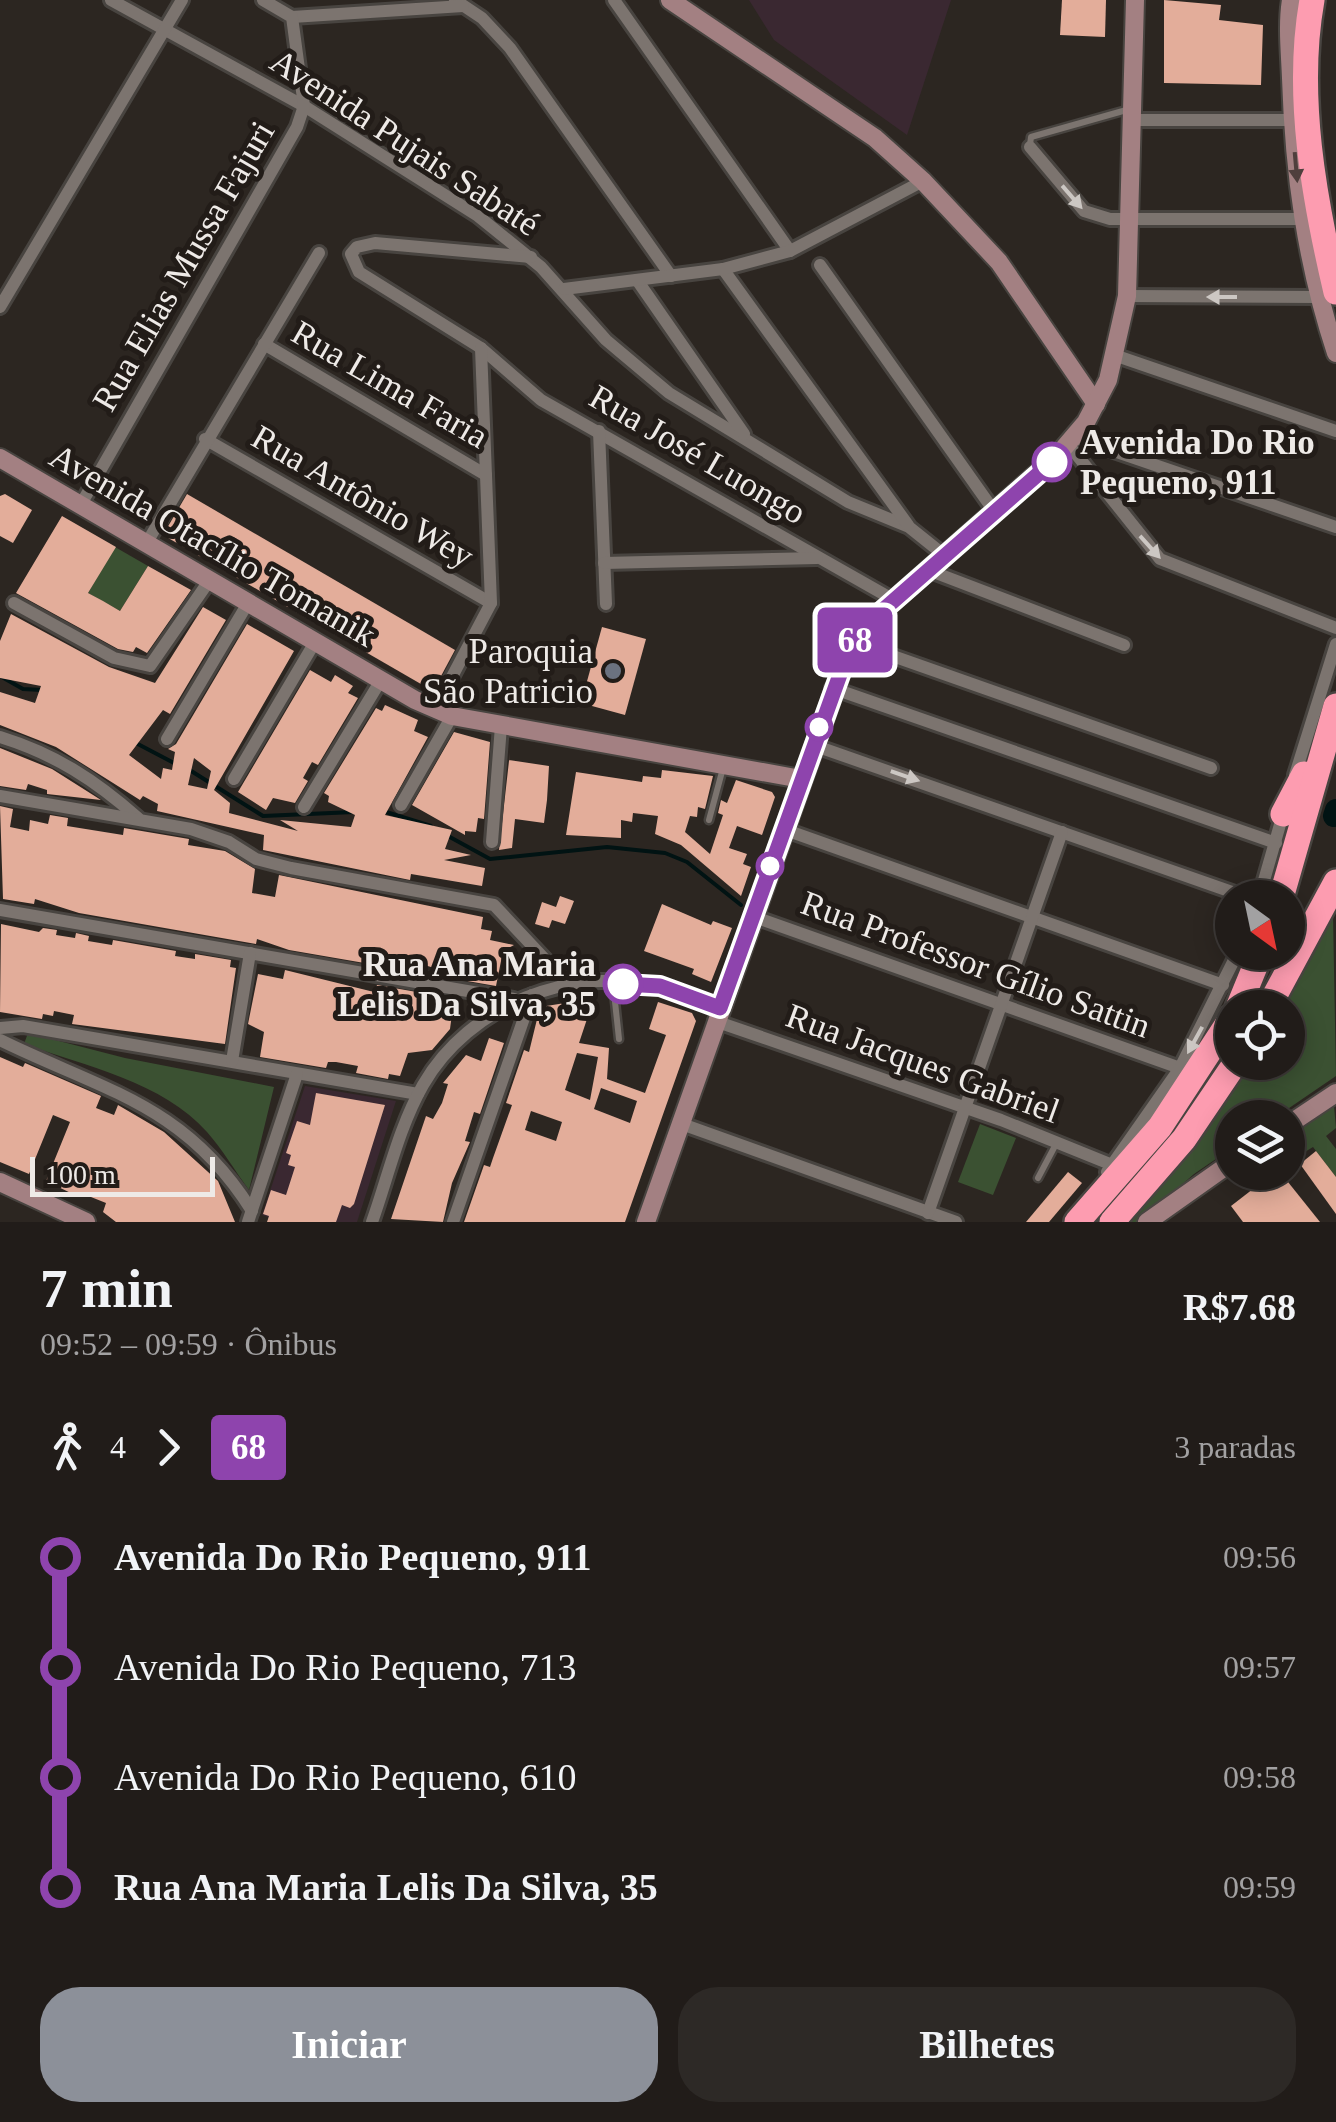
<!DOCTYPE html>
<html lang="pt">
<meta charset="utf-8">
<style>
:root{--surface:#211c19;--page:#2d2926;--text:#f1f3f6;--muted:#a2a1a2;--line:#3e3a38;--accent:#8c9099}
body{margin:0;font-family:Georgia,serif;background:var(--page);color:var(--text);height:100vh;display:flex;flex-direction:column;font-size:38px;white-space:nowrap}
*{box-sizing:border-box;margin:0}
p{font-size:32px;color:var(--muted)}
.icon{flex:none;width:55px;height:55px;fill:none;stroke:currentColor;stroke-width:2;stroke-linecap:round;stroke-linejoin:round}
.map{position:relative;height:1222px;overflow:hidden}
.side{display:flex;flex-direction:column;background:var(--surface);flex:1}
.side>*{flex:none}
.badge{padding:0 20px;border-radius:8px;font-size:35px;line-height:65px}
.needle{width:65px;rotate:147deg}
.buttons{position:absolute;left:1215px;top:880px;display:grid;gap:20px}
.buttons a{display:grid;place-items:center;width:90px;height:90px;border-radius:50%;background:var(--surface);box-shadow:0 5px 25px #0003,0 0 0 2px var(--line);font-size:50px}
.scale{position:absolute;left:30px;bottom:25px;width:185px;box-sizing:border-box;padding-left:10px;border:5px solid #eeeae7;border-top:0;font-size:28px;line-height:35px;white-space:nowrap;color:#eeeae7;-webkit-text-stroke:8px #221c18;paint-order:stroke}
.map>.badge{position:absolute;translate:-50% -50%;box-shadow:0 0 0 5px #fff}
.legs{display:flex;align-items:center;gap:15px;height:110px;padding:0 40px;font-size:32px}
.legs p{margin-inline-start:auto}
.head{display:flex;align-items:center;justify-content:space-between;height:170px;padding:0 40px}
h1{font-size:55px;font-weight:600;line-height:75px}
.button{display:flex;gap:20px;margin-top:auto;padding:20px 40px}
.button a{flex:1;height:115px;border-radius:40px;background:var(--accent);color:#fff;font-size:40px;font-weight:600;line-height:115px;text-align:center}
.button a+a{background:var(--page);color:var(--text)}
ul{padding:0 40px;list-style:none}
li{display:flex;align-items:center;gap:35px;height:110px;font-size:38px}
li i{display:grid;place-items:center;width:15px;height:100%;margin:0 12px;background:currentColor}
li i::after{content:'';width:25px;height:25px;margin:-12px;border:8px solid;border-radius:50%;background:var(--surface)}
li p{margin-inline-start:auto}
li:first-child i{background:linear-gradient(#0000 50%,currentColor 0)}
li:last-child i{background:linear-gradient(currentColor 50%,#0000 0)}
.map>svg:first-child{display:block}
.education{fill:#3a2831}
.green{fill:#3b5132}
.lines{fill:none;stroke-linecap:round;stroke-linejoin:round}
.stream{stroke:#011313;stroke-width:4}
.river{stroke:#011313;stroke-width:22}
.building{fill:#e3ad9a;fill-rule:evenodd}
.lane-casing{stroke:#484440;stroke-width:11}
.street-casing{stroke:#484440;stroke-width:18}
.secondary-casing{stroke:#484440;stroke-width:22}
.highway-casing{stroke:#484440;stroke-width:30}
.lane{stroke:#7c746f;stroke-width:6}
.street{stroke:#7c746f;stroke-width:12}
.secondary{stroke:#a38082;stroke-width:18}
.highway{stroke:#fd9cb0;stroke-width:25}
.oneway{fill:#4f3f3d}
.oneway2{fill:#ccc7c3}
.line-1-casing{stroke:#fff;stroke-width:22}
.line-1{stroke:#8e44ad;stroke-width:15}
.stop-1-dot{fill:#fff;stroke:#8e44ad;stroke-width:5}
.worship-dot{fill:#6b7280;stroke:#221c18;stroke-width:4}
.labels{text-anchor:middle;stroke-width:10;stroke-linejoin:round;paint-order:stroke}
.street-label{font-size:35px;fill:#eeeae7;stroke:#221c18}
.stop-label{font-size:35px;font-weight:bold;fill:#eeeae7;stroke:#221c18;text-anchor:start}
.poi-label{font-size:35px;fill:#eeeae7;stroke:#221c18;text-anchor:end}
</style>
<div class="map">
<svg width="1336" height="1222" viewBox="0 0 1336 1222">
<rect width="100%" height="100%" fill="#2c2621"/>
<!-- education -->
<g class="education">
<polygon points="749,0 951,0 907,135 774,40"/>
<polygon points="305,1086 396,1101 357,1222 283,1222 262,1215"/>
</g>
<!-- green -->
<g class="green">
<polygon points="115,547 148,566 120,611 88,593"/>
<polygon points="1333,915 1336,1076 1276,1117 1232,1118 1232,1148 1194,1174 1139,1222 1123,1222 1183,1155 1250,1063 1288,1062 1288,1008 1281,1007"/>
<path d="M28 1033 125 1058 274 1087 249 1190C235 1171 223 1150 207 1132 163 1082 85 1066 24 1044Z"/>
<polygon points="1334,1106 1336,1128 1326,1136 1336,1149 1336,1177 1313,1147 1295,1158 1288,1148 1288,1137"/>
<polygon points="980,1124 1016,1138 993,1195 958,1182"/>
</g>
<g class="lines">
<!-- stream -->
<g class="stream">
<polyline points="0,676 23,689 42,690"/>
<polyline points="134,742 174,763"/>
<polyline points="188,769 263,816 354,812"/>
<polyline points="383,811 431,826"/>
<polyline points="448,836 490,859 607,847 665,853 687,862 741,905"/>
</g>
<!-- river -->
<polyline class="river" points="1334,816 1336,810"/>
</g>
<!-- building -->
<g class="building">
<polygon points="1062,0 1106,0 1105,37 1060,35"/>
<polygon points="1164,0 1221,5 1219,20 1263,25 1261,85 1164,83"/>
<polygon points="5,494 32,510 13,543 0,536 0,496"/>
<polygon points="187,494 455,650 433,691 163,535"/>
<polygon points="62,516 116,547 88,593 103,601 120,611 148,566 191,590 147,653 136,647 133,652 118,649 16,593"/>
<path d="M203 607 226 620 170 714 163 710 129 755 161 779 163 768 172 770 175 752 168 749 176 744 247 624 294 651 214 790 230 803 229 813 298 831 280 820 351 827 355 815 328 802 329 796 324 793 376 708 382 711 385 705 418 720 414 731 428 737 385 815 452 830 445 849 471 855 444 860 485 868 482 886 411 874 410 880 263 850 264 835 157 811 158 804 143 796 140 800 56 747 0 725V692L35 703 41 686 0 678V641L11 614 109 667 155 683ZM194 758 211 771 207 789 188 785Z"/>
<polygon points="602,627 646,639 625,715 581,703"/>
<polygon points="310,670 331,682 335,675 353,686 348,693 358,698 318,765 312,762 303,778 308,781 295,803 273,798 266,810 238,792"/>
<polygon points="454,732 490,742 484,819 478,818 476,832 465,831 465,835 412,805"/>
<polygon points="0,748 52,769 101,800 47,794 47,790 28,784 26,790 0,786"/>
<polygon points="510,752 509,760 549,766 547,800 544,823 515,819 512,848 499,850"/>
<polygon points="662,770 713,776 705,809 698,807 697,817 690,816 685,832 710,854 723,815 718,813 721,800 727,803 736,780 772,792 775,797 762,835 737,826 729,848 747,854 743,864 751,867 741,896 681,845 655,834 658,816 633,813 632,822 621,820 621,838 566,835 576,772 642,782 643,776 661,778"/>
<polygon points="0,806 13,809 10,827 29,831 30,820 48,824 50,815 68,818 67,826 123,835 124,828 189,839 188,845 225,851 255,869 252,893 275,897 279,875 483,917 481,929 492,931 490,940 514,945 503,951 496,986 450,978 451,973 411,961 377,960 376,965 289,950 257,939 256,944 79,913 35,899 34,904 3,899"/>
<polygon points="560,896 574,901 565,924 552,920 549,928 535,924 542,902 556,907"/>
<polygon points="662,904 711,925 713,921 732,928 711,982 692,974 694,969 644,951"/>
<polygon points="1,924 39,932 43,928 57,930 56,935 75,938 76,933 89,936 88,941 112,945 113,940 176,951 175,956 195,959 195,954 231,960 230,967 236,968 225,1044 72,1024 74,1015 54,1011 53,1016 43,1014 42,1019 0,1012"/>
<polygon points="285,970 370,991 375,992 377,985 445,997 444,1002 461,1005 460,1015 452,1014 450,1029 432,1050 408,1053 400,1076 389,1074 388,1079 356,1073 358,1066 336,1062 328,1062 326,1068 260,1057 264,1032 248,1024 258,974 283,979"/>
<path d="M584 1000 581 1007 590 1010 579 1043 609 1048 607 1079 645 1093 666 1035 649 1029 658 1002 692 1013 696 1021 625 1222H464L484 1165 490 1167 493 1158 512 1105 506 1103 524 1050 529 1052 540 1007ZM577 1053 598 1057 590 1100 565 1090ZM601 1088 637 1101 630 1123 594 1109ZM531 1111 562 1122 556 1141 525 1130Z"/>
<polygon points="489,1038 504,1043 480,1114 474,1112 465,1141 470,1142 452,1183 443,1222 391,1219 426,1116 433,1119 442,1103 448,1084 443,1083 466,1055 481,1061"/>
<polygon points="0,1057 23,1067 25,1063 101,1096 96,1108 114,1115 118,1105 164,1132 218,1181 235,1222 116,1222 103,1212 106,1203 81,1193 79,1197 46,1181 70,1122 53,1115 29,1174 0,1162"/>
<polygon points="316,1093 385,1105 354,1204 350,1208 342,1205 336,1222 267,1222 269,1216 263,1214 271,1190 286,1195 295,1167 288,1165 291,1155 286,1153 297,1121 310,1125"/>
<polygon points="1316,1151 1336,1177 1336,1214 1300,1164"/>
<polygon points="1068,1172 1082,1183 1049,1222 1026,1222"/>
<polygon points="1275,1172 1280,1172 1320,1222 1243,1222 1231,1206"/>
</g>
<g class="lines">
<defs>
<g id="lane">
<polyline points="1030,145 1031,137 1130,109"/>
<polyline points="709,820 723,768"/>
<polyline points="613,983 619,1039"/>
<polyline points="1038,1178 1056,1144"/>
</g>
<g id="street">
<polyline points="111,0 304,106 478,216 541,267 606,340 669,393 848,502 909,527 944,555"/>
<polyline points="455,0 482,18 510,48 671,276"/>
<polyline points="614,0 790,251"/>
<polyline points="292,17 463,6"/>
<polyline points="1131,120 1292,120"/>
<polyline points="1030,147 1084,211 1110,219 1301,219"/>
<polyline points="531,257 375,243 357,247 351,254 359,272 481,348 541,400 894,600"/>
<polyline points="820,265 994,511"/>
<polyline points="723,269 908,525"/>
<polyline points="637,280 744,434"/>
<polyline points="564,289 723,269 790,251 923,181"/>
<polyline points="1127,296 1318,297"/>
<polyline points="0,307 182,0"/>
<polyline points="264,344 486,475"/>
<polyline points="1117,356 1336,431"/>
<polyline points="599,431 606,604"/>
<polyline points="1073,437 1336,527"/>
<polyline points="205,439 491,603"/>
<polyline points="1068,444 1160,559 1336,628"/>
<polyline points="80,506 297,127 304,106 292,17 263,0"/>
<polyline points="146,544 319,253"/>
<polyline points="604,563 817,558"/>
<polyline points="928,570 1124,645"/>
<polyline points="14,603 114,658 150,666 209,581"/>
<polyline points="853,642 1211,768"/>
<polyline points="832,688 1276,843"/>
<polyline points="435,709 491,603 481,348"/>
<path d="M0 737C55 754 95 780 138 818"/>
<polyline points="167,739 248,603"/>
<polyline points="813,745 1249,898"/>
<polyline points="1295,775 1336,644"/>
<polyline points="234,779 315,642"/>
<polyline points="0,796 191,829 229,842 256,859 291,868 494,905 571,987"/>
<polyline points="401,805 452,716"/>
<polyline points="304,807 381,680"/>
<polyline points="783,829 1223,985"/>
<polyline points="492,842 501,726"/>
<polyline points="1259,898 1283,814"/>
<polyline points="0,910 514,999"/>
<polyline points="752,916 1180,1068"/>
<polyline points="715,1021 1001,1120 1110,1164"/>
<polyline points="0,1028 23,1026 418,1094"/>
<path d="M0 1040C104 1091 185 1104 252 1211"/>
<polyline points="232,1061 250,953"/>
<polyline points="679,1123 956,1222"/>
<polyline points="1107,1172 1180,1068 1238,952"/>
<polyline points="928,1213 1062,832"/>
<polyline points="248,1222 297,1074"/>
<path d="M372 1222C388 1177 399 1127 423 1085 469 1005 572 964 662 987 682 992 701 1001 720 1008"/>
<polyline points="453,1222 532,995"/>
</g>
<g id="secondary">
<polyline points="670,0 875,138 923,181 999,262 1096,404"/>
<path d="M1291 0C1287 25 1290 52 1291 78 1294 173 1306 262 1336 353"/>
<polyline points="0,458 415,700 452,716 801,779"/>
<polyline points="1288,1125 1336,1093"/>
<polyline points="0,1182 86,1222"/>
<polyline points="646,1222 851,644 866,625 1057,456 1086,422 1108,380 1127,296 1135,0"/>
<polyline points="1147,1222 1232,1162"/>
</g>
<g id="highway">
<path d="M1312 0C1295 94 1314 199 1336 292"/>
<polyline points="1283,814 1304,774"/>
<polyline points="1281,898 1336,706"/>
<polyline points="1238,1008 1261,952"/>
<polyline points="1268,1008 1336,882"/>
<polyline points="1077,1222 1160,1127 1232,1017"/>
<polyline points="1112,1222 1184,1139 1236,1062"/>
</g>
</defs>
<!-- lane casing -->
<use href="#lane" class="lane-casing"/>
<!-- street casing -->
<use href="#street" class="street-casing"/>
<!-- secondary casing -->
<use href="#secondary" class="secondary-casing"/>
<!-- highway casing -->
<use href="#highway" class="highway-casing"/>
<!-- lane -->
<use href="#lane" class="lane"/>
<!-- street -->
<use href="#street" class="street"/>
<!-- secondary -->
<use href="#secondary" class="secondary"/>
<!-- highway -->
<use href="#highway" class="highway"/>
</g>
<!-- one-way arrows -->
<defs><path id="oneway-solid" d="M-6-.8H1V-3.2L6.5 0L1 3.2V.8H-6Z" transform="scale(2.5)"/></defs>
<use class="oneway" href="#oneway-solid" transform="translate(1296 167) rotate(85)"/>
<g class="oneway2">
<use href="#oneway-solid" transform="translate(1072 197) rotate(49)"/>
<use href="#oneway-solid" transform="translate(1222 297) rotate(-180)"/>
<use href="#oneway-solid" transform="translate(1150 547) rotate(48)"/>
<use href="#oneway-solid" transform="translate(905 776) rotate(19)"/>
<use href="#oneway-solid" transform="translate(1195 1040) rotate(119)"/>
</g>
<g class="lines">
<defs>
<polyline id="line-1" points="623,984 660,986 720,1008 851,644 866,625 1052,462"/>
</defs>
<!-- line-1 casing -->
<use href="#line-1" class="line-1-casing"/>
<!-- line-1 -->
<use href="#line-1" class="line-1"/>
</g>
<!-- markers -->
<g class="stop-1-dot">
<circle cx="1052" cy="462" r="18"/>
<circle cx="819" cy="727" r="12"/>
<circle cx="770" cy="866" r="12"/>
<circle cx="623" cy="984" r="18"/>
</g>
<circle class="worship-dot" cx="613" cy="671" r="10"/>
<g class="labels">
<!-- street labels -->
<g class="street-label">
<text transform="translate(405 142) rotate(33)" y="12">Avenida Pujais Sabaté</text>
<text transform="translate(183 266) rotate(-60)" y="12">Rua Elias Mussa Fajuri</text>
<text transform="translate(390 384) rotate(30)" y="12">Rua Lima Faria</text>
<text transform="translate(698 454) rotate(30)" y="12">Rua José Luongo</text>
<text transform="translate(363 496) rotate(30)" y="12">Rua Antônio Wey</text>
<text transform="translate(213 545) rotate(30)" y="12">Avenida Otacílio Tomanik</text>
<text transform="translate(976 964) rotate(20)" y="12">Rua Professor Gílio Sattin</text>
<text transform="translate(923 1063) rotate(20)" y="12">Rua Jacques Gabriel</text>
</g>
<!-- stop labels -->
<g class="stop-label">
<text x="1080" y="454">Avenida Do Rio<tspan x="1080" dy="40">Pequeno, 911</tspan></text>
<text x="596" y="976" text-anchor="end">Rua Ana Maria<tspan x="596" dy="40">Lelis Da Silva, 35</tspan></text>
</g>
<!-- poi labels -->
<g class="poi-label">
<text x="593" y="663">Paroquia<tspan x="593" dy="40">São Patricio</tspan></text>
</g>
</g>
</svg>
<div class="buttons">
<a><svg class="needle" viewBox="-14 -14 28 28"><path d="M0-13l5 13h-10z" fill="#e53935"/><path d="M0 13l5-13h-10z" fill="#a2a1a2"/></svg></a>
<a><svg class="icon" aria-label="locate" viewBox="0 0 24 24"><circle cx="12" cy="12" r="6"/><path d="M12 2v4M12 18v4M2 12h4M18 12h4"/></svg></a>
<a><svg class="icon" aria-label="layers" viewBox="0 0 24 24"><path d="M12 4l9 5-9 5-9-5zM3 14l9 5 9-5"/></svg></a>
</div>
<div class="scale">100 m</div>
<b class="badge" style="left:855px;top:640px;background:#8e44ad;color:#fff">68</b>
</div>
<section class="side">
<div class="head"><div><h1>7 min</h1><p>09:52 – 09:59 · Ônibus</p></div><b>R$7.68</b></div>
<div class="legs"><svg class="icon" aria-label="walk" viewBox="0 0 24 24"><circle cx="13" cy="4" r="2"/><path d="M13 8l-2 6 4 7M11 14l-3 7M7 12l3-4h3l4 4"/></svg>4<svg class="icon" aria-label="forward" viewBox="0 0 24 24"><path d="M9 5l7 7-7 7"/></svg><b class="badge" style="background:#8e44ad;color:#fff">68</b><p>3 paradas</p></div>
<ul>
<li><i style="color:#8e44ad"></i><b>Avenida Do Rio Pequeno, 911</b><p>09:56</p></li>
<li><i style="color:#8e44ad"></i><span>Avenida Do Rio Pequeno, 713</span><p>09:57</p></li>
<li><i style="color:#8e44ad"></i><span>Avenida Do Rio Pequeno, 610</span><p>09:58</p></li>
<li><i style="color:#8e44ad"></i><b>Rua Ana Maria Lelis Da Silva, 35</b><p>09:59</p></li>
</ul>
<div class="button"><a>Iniciar</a><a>Bilhetes</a></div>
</section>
